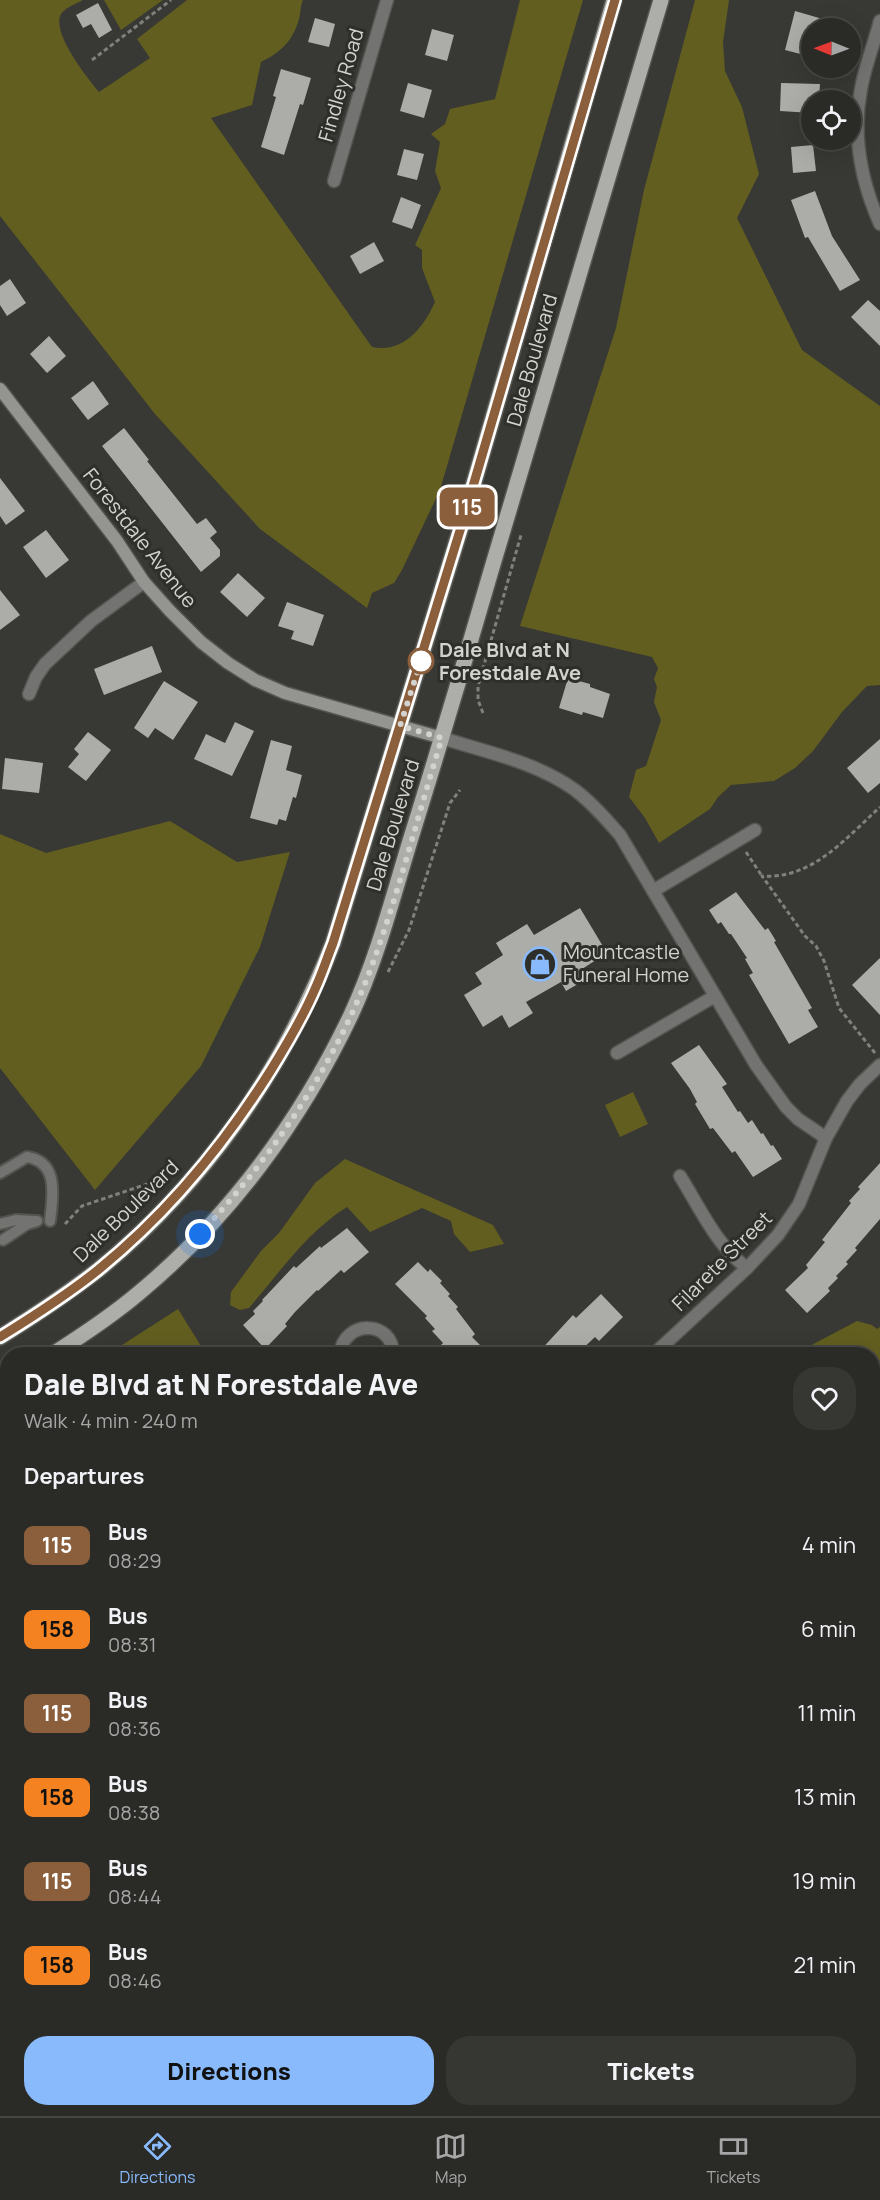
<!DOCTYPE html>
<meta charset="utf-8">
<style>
:root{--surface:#2a2a27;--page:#363633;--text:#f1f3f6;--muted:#a5a7a7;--line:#464644;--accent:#88bafc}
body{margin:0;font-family:Manrope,sans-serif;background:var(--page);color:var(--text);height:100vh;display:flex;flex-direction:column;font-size:22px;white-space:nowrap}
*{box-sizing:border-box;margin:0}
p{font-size:20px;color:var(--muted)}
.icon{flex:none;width:33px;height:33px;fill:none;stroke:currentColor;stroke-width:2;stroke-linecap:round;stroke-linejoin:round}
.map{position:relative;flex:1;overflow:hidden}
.details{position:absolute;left:0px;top:1347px;width:880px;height:770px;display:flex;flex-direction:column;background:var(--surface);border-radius:24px 24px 0 0;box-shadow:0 6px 24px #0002,0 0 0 2px var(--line)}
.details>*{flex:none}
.badge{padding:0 12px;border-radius:9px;font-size:21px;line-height:39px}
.needle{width:39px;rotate:271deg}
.fabs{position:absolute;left:801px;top:18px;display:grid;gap:12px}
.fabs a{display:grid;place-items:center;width:60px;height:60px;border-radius:50%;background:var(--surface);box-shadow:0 6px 24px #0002,0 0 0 2px var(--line);font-size:30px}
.you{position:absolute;width:30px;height:30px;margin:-15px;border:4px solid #fff;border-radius:50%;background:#1a73e8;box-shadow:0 0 0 9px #1a73e833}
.map>.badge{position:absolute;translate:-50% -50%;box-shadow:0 0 0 3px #fff}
h2{padding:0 24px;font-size:22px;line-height:54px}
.round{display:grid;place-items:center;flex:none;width:63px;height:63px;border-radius:24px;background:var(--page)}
.head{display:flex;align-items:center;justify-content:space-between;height:102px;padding:0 24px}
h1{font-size:28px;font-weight:800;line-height:45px}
.cta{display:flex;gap:12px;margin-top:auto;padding:12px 24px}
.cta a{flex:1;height:69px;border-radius:24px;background:var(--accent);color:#111;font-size:24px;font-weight:800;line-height:69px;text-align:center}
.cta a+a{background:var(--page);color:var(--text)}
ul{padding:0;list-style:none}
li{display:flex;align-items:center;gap:18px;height:84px;padding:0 24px}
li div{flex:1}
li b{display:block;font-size:22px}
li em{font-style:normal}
li .badge{min-width:66px;font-weight:700;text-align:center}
.tab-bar{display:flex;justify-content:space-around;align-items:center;height:84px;border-top:2px solid var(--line);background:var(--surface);font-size:16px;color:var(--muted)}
.tab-bar a{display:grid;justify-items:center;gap:3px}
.tab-bar .active{color:var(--accent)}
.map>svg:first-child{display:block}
.green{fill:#625e20}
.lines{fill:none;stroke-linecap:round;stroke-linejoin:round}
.stream{stroke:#262407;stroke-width:5}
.building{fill:#acaca8}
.lane-casing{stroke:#545450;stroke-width:14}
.street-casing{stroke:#545450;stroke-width:15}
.secondary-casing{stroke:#545450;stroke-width:15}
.primary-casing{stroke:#545450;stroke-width:18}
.path{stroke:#80807d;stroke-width:3;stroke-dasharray:4.5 3;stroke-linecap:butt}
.lane{stroke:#737371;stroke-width:10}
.street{stroke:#737371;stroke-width:12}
.secondary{stroke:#949491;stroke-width:12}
.primary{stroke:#adada9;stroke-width:15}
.line-casing{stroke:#fff;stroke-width:14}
.line{stroke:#8b5e3c;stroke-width:9}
.walk{stroke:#d2d2cf;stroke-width:6;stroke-dasharray:0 10.8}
.stop-dot{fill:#fff;stroke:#8b5e3c;stroke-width:3}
.labels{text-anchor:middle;stroke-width:6;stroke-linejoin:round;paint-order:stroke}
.street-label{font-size:20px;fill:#d2d2cf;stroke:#2e2e2a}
.stop-label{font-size:20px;font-weight:bold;fill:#d2d2cf;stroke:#2e2e2a;text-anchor:start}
.poi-label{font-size:20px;fill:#d2d2cf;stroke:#2e2e2a;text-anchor:start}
</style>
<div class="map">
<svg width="880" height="2116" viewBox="0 0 880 2116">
<rect width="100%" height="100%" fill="#383834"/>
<!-- green -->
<g class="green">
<path d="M0 0H83C76 4 63 8 60 16 54 37 87 77 99 92L150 58 137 39 187 0H303C300 6 301 13 299 19 293 41 281 52 261 62L252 105 211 118 372 347C404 353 423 328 435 302L422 268V250L415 245 441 188 435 171 440 142 431 134 445 124 450 109 495 99 520 0H583L440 490 402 570 394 583 372 593 367 608 260 529 155 414 0 216Z"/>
<polygon points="104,0 163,0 121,30"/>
<polygon points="695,0 729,0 723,42 725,71 742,107 759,174 737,218 802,350 880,406 880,685 867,686 842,712 813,751 795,768 774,781 731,785 718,797 710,809 659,843 645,818 629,797 636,770 646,766 661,720 654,702 657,687 654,679 658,668 652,657 520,626 616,328 644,190"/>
<polygon points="170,821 237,862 290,852 260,947 201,1066 95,1190 0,1068 0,834 46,853"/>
<polygon points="633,1092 648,1124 620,1137 605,1105"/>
<path d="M345 1159 493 1225 504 1244 470 1252 454 1234 451 1221 422 1208 370 1232 347 1207C307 1232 279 1273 249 1308L240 1310 230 1305 231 1292 261 1251 279 1233 315 1183Z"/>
<polygon points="178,1309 206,1354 108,1354"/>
<polygon points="857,1321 872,1325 877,1329 880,1327 880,1662 873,1666 873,1354 788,1354 804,1349"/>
<polygon points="7,1420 8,1907 0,1917 0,1425"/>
<polygon points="873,1931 880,1941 880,2116 574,2116 576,2109 873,2109"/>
</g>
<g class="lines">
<!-- stream -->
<g class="stream">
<polyline points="873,1525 880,1522"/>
<polyline points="0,1710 8,1701"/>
</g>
</g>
<!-- building -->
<g class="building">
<polygon points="98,3 112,30 99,38 91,24 83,28 76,15"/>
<polygon points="795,11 840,24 840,28 812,28 812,57 785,50"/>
<polygon points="315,18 335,24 329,47 308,42"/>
<polygon points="432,29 454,35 447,61 425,55"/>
<polygon points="281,69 311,78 303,105 300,104 284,155 261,147 276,97 273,96"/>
<polygon points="408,83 432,90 424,118 400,111"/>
<polygon points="781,83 820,84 819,100 812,100 812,113 780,111"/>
<polygon points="813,145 816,171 793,173 791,147"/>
<polygon points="404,149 424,154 417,180 397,175"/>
<polygon points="815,191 832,236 860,280 840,291 808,237 805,238 791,200"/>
<polygon points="401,197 421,205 412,229 392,222"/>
<polygon points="374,242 384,261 360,274 350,256"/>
<polygon points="10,279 26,303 7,316 0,305 0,286"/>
<polygon points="868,300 880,311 880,346 851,317"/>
<polygon points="49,336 66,356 47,373 30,354"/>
<polygon points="93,381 109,404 88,420 71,398"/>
<polygon points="124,428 149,460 147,461 197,524 206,518 217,532 210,538 220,550 220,556 201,572 102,446"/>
<polygon points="0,478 25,511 6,525 0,516"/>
<polygon points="46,530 69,560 46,578 23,547"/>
<polygon points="238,573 265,598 247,617 220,592"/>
<polygon points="0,590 20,615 0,630"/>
<polygon points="287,602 324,615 313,646 291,639 294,631 278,626"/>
<polygon points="152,646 162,672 104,695 94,669"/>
<polygon points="568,678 590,684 590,687 610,694 603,718 583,712 582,715 559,708"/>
<polygon points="164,681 198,702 173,740 155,728 148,738 134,728"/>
<polygon points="235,722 254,731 232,776 194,759 206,734 225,743"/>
<polygon points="88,732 111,750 86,781 68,767 79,754 74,749"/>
<polygon points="880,739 880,783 868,793 847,768"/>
<polygon points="271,740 292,746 286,770 302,775 296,798 293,797 286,821 279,819 277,825 250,818"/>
<polygon points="5,758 43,763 39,793 2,789"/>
<polygon points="736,892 765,930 768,928 776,941 774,942 812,1008 808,1010 818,1027 789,1044 749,975 753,973 745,959 747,958 731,934 729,934 721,922 718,924 709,910"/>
<polygon points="580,908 607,953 582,969 588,978 566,991 561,982 526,1002 533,1013 509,1028 502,1015 483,1027 464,995 482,984 475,973 503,955 496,943 527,924 534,935"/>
<polygon points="880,958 880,1015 852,985"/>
<polygon points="699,1045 727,1084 722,1087 738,1112 740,1111 748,1123 752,1120 761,1134 763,1133 771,1146 773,1145 782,1159 753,1177 735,1151 732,1153 713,1128 710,1129 695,1104 697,1102 690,1089 671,1063"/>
<polygon points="880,1163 880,1219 855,1248 857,1250 846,1262 848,1264 836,1276 838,1278 828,1288 830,1291 807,1313 785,1290 808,1268 806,1265 825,1242 822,1240 851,1203 849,1201 860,1189 858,1187"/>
<polygon points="347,1228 369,1252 344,1273 341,1270 318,1291 317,1290 295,1312 285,1324 287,1326 265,1349 243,1325 255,1314 253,1311 263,1301 262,1300 294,1266 296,1268 320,1246 321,1248"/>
<polygon points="418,1262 428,1272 430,1269 442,1281 440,1283 450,1294 448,1296 458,1307 456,1309 475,1334 472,1337 489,1354 449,1354 441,1345 443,1343 432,1331 435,1329 425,1318 427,1316 395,1284"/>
<polygon points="601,1294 623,1317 599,1341 595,1337 577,1354 537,1354 573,1315 576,1318"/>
</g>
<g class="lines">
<defs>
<g id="lane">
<path d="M0 1173 27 1157C59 1162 53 1196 50 1221"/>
<polyline points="0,1224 16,1220 34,1221"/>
<polyline points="3,1240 27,1224 37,1221"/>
<polyline points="88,2116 89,2109"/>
</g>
<g id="street">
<path d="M880 21C874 44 865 66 861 89 852 136 861 181 880 224"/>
<polyline points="334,181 387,0"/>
<polyline points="29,694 36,677 45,664 91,621 144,582"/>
<path d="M442 738C486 752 536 762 575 790 592 803 606 819 620 835L756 1065 786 1107 798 1119 826 1138"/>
<polyline points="653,891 755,830"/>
<polyline points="617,1053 715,996"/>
<path d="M680 1176C700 1208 716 1245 747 1268"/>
<path d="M340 1354C344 1319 393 1320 393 1354"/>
<polyline points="654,1354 747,1268 778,1235 799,1204 826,1138 847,1101 860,1084 880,1065"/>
</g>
<polyline id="secondary" points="0,389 117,541 144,582 170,611 201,642 228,663 255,680 285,693 442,738"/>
<g id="primary">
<path d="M0 1337C34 1316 67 1294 98 1270 204 1184 284 1069 333 943L462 524 614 0"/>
<path d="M53 1354C83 1335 113 1315 140 1292 230 1217 301 1120 351 1015 377 959 392 900 410 841 438 751 465 661 491 571 548 381 604 190 661 0"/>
<polyline points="0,1389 8,1384"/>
</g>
</defs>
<!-- lane casing -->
<use href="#lane" class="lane-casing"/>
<!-- street casing -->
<use href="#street" class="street-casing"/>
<!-- secondary casing -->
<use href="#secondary" class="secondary-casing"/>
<!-- primary casing -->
<use href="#primary" class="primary-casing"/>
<!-- path -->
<g class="path">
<polyline points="92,60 171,0"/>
<polyline points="483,713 478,700 478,686 521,535"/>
<polyline points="746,852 762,876"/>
<polyline points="388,972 409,930 450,803 460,790"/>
<path d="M875 1053 839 1008 824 961 816 946 805 936 762 876C812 880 847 837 880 807"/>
<polyline points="65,1224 82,1206 153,1182"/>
</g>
<!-- lane -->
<use href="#lane" class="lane"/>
<!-- street -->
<use href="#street" class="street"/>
<!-- secondary -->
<use href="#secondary" class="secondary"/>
<!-- primary -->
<use href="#primary" class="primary"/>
</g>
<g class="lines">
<defs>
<path id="line" d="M0 1337C34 1316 67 1295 98 1270 167 1214 224 1145 271 1070 287 1044 303 1017 315 989 322 974 327 958 333 943L462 524 615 0"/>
</defs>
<!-- line casing -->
<use href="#line" class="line-casing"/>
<!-- line -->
<use href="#line" class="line"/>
<!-- walk -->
<path class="walk" d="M200 1234C274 1155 337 1062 374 960 400 888 419 811 442 738L400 726 421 661"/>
</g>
<!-- icons -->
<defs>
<symbol id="shop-ring" viewBox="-11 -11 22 22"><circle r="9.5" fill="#2e2e2a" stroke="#88bafc" stroke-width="1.5"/><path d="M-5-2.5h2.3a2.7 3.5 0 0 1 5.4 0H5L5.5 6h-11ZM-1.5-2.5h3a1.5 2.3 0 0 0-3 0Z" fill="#88bafc"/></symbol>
</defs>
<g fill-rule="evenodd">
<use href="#shop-ring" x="521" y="945" width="38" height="38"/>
</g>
<!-- markers -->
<circle class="stop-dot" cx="421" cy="661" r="12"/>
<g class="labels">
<!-- street labels -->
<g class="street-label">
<text transform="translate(341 85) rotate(-74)" y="7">Findley Road</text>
<text transform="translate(532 360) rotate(-74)" y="7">Dale Boulevard</text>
<text transform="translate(140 538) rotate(52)" y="7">Forestdale Avenue</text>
<text transform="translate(393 825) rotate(-73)" y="7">Dale Boulevard</text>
<text transform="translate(126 1211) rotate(-44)" y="7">Dale Boulevard</text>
<text transform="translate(722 1261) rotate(-45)" y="7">Filarete Street</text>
</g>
<!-- stop labels -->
<g class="stop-label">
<text x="439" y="657">Dale Blvd at N<tspan x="439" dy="23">Forestdale Ave</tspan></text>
</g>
<!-- poi labels -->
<g class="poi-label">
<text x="563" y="959">Mountcastle<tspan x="563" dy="23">Funeral Home</tspan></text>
</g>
</g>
</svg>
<div class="fabs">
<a><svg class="needle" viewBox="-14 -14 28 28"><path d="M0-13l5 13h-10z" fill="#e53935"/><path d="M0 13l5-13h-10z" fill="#a5a7a7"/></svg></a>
<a><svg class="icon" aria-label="locate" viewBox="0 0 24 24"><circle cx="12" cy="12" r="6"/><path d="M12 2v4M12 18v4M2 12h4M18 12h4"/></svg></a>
</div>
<div class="you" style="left:200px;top:1234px"></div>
<b class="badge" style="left:467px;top:507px;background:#8b5e3c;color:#fff">115</b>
<section class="details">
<div class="head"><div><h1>Dale Blvd at N Forestdale Ave</h1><p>Walk · 4 min · 240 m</p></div><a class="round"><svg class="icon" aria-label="heart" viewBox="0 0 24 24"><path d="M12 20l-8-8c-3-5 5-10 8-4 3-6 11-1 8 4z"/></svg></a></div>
<h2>Departures</h2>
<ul>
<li><span class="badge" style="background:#8b5e3c;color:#fff">115</span><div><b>Bus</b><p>08:29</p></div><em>4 min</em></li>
<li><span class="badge" style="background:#f58220;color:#111">158</span><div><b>Bus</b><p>08:31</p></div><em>6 min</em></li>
<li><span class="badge" style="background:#8b5e3c;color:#fff">115</span><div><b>Bus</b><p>08:36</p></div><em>11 min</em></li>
<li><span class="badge" style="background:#f58220;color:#111">158</span><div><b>Bus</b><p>08:38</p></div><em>13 min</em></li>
<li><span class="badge" style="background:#8b5e3c;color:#fff">115</span><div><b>Bus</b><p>08:44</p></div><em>19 min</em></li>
<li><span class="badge" style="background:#f58220;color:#111">158</span><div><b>Bus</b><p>08:46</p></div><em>21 min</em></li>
</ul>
<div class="cta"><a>Directions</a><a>Tickets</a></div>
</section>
</div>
<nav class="tab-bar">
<a class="active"><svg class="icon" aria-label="directions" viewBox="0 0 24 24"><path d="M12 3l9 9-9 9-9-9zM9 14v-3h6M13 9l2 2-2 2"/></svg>Directions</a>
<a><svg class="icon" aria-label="map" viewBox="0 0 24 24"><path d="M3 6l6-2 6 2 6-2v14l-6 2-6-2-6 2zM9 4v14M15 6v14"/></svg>Map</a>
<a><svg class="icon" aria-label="tickets" viewBox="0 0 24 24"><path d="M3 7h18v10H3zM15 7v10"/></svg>Tickets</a>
</nav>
